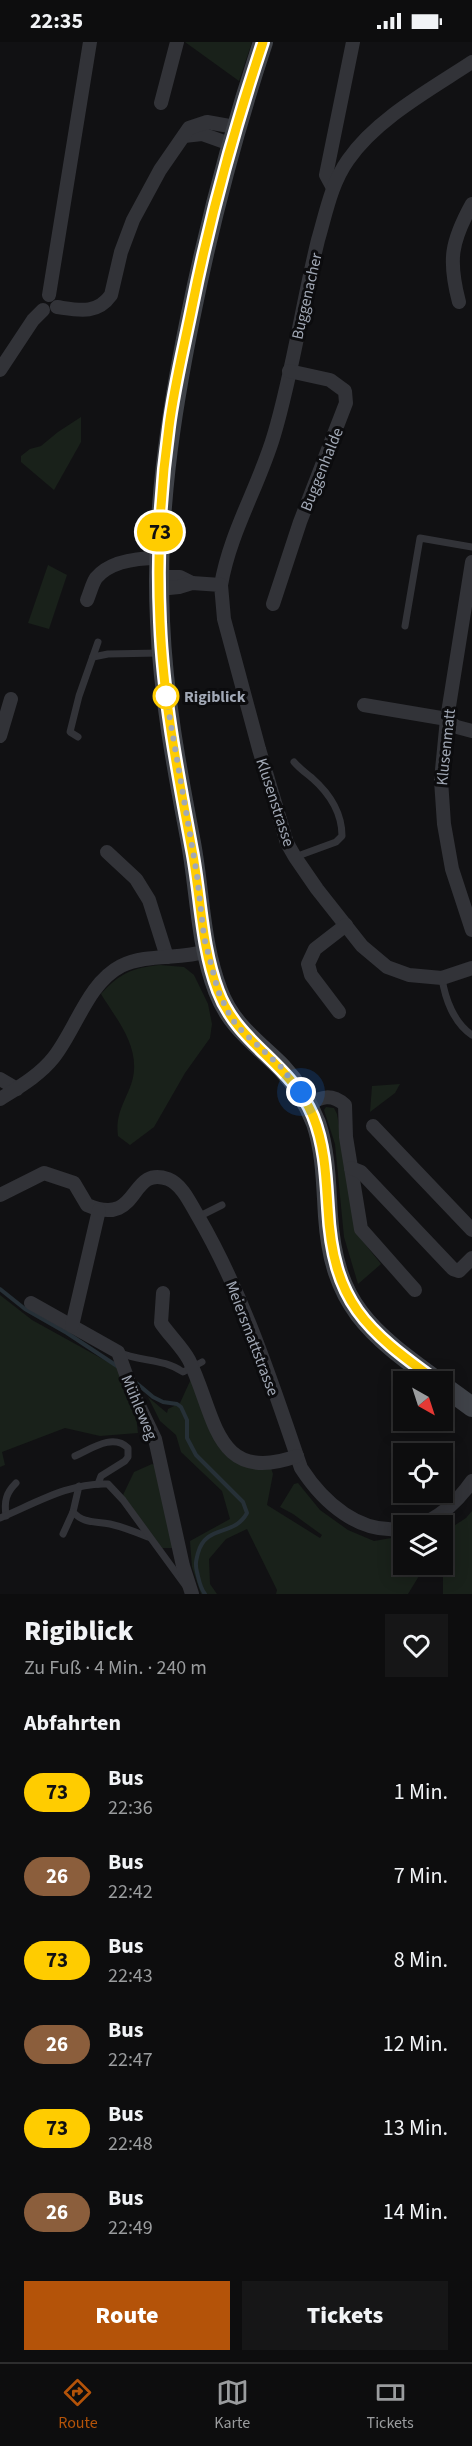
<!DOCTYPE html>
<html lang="de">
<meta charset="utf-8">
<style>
:root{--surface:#0d0d0e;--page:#161617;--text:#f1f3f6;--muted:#9a9c9e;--line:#2d2d2e;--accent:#b45309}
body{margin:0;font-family:"Source Sans 3",sans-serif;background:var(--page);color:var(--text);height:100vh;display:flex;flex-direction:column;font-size:22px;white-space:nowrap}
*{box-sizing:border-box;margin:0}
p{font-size:20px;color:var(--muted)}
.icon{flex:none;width:33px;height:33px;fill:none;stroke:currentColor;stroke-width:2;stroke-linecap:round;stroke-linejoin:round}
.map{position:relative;height:1552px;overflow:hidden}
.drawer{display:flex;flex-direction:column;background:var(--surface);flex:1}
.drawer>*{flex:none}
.badge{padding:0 12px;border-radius:20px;font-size:21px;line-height:39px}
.needle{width:39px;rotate:141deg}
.tools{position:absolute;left:393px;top:1329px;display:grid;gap:12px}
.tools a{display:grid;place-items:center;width:60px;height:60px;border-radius:0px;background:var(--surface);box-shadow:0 3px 15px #0003,0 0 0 2px var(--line);font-size:30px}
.you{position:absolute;width:30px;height:30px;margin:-15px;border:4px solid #fff;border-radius:50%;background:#1a73e8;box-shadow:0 0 0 9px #1a73e833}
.map>.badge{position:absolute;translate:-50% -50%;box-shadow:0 0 0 3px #fff}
h2{padding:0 24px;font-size:22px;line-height:54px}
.round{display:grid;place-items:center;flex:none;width:63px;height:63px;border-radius:0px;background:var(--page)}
.summary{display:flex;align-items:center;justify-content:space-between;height:102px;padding:0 24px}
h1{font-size:28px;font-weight:800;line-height:45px}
.primary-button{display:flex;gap:12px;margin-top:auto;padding:12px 24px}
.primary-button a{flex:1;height:69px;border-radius:0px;background:var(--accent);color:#fff;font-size:24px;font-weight:800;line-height:69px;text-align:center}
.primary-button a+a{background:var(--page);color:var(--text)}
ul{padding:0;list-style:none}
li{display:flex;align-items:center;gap:18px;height:84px;padding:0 24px}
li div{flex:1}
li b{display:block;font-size:22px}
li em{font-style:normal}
li .badge{min-width:66px;font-weight:700;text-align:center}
.status{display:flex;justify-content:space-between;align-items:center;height:42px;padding:0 30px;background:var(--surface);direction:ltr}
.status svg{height:16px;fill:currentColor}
.tabs{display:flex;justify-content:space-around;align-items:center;height:84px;border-top:2px solid var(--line);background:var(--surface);font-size:16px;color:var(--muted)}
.tabs a{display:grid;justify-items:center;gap:3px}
.tabs .active{color:var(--accent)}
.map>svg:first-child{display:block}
.green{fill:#19211a}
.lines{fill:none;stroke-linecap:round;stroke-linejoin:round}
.stream{stroke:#263037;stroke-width:4}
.lane{stroke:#323338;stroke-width:7}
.street{stroke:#323338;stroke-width:14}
.secondary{stroke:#3f4248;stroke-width:20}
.line-casing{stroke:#fff;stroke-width:14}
.line{stroke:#fc0;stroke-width:9}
.walk{stroke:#a1a8b5;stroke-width:6;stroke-dasharray:0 10.8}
.stop-dot{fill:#fff;stroke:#fc0;stroke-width:3}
.labels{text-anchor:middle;stroke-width:6;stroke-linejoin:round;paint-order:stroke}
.street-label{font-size:16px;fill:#a1a8b5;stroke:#0c0c0e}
.stop-label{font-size:16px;font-weight:bold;fill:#a1a8b5;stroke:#0c0c0e;text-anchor:start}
</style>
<div class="status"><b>22:35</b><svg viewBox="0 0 49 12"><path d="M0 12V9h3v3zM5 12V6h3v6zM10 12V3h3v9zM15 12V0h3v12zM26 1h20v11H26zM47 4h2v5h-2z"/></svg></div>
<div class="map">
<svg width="472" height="1552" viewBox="0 0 472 1552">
<rect width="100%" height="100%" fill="#111113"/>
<!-- green -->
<g class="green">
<polygon points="185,0 252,0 239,39"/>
<polygon points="81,375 81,400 54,448 21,420 21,414 30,407 41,404 58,390"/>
<polygon points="48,523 67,533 49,587 28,581"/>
<path d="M160 923 184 925 194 933 208 962 212 982 210 996 185 1031 154 1085 130 1103 118 1094C114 1066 133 1051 134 1028 136 999 115 975 101 952 120 931 132 926 160 923Z"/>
<polygon points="400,1042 395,1051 370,1070 372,1044"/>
<polygon points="326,1065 334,1066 337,1072 356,1185 361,1197 381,1222 358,1242 344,1195 335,1102 324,1068"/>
<polygon points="0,1253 32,1278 117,1325 135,1365 138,1391 100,1394 65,1386 2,1410 5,1423 0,1425"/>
<polygon points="191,1337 235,1419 261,1427 271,1426 273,1432 267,1463 320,1496 322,1493 293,1472 280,1465 294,1442 298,1441 320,1468 348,1488 374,1499 403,1494 404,1522 413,1523 422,1529 408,1552 276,1552 277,1548 247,1487 226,1497 209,1517 210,1542 217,1552 201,1552 192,1525 190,1499 230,1477 222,1449 181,1410 176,1393 160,1379 148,1355 167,1371 168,1367 180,1361"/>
<polygon points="152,1422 158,1424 174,1506 162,1506 123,1453 134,1430"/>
<polygon points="472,1469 472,1552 443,1552 443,1491 466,1476"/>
</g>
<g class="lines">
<!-- stream -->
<g class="stream">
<polyline points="0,1247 25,1267 67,1291 117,1324"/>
<path d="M134 1339 153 1355 163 1360 177 1362 181 1365 187 1378V1396L196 1413 243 1460 247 1471C234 1495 206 1482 198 1511 196 1519 195 1522 197 1530 199 1538 200 1546 205 1552"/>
</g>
<!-- lane -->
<g class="lane">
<polyline points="405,584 420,496 472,505"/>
<polyline points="93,615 108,612 159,611"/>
<polyline points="78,695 70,690 79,654 98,600"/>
<path d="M294 720C300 727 306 731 312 736 329 751 342 771 342 794L336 800 295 815"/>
<path d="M442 936C445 957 454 981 472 993"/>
<polyline points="198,1175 222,1163"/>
<path d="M118 1310C140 1320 163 1316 183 1330L202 1320"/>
<path d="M75 1414C91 1407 113 1391 128 1406V1415L125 1419 101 1434 98 1442"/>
<path d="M79 1444 73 1470C84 1482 95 1479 110 1482 123 1485 136 1490 148 1495"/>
<path d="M6 1474C4 1459 6 1451 16 1441"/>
<path d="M0 1476C34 1462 70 1440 108 1442L123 1458 185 1543"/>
<polyline points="63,1492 73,1470"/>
</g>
<!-- street -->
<g class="street">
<polyline points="161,61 177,0"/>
<polyline points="184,94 202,92 230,102"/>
<polyline points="333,146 326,133 353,0"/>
<polyline points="49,253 90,0"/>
<path d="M459 260C448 218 451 200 472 162"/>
<path d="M57 265C78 268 97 273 111 253L121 210 133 178 160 128 189 86 207 80 235 85"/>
<polyline points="0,328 33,278 43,268"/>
<polyline points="472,520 447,677 441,738 444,782 452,827 472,888"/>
<polyline points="159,535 180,535 192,541"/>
<path d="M221 543C230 490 259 444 274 393 293 329 302 263 318 198 326 171 331 142 348 118 376 77 431 47 472 20"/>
<polyline points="159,547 179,545 192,541 221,543 224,577 259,707 287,801 295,815 317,847 362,904 387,925 409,933 442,936 472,926"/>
<path d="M87 558C90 551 92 542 96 536 110 519 139 516 159 516"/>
<polyline points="273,562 300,480 346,361 345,349 330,338 289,329"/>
<polyline points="364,663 441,676 457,685 472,689"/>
<polyline points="0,694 11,657"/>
<polyline points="107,810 136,837 149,858 167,915"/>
<polyline points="339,970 311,933 308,922 315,907 346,883"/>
<polyline points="0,1037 17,1047"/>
<path d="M0 1057C19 1045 40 1033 54 1015 76 987 88 941 121 924 148 911 179 918 207 909"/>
<path d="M307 1062C322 1055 331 1051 345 1063L346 1095 361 1187 415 1248"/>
<polyline points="373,1084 472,1188"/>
<polyline points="351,1126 361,1130 453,1227 459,1229 472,1216"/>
<path d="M0 1153 44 1131 74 1141 87 1163C141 1186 128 1123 168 1137 183 1143 191 1163 199 1176 244 1254 272 1341 301 1426 323 1460 360 1494 404 1486"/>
<path d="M163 1251 161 1281C169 1293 182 1305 189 1318 216 1373 214 1444 297 1414"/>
<polyline points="31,1261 118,1310 132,1349 155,1397 183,1524 192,1552"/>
<polyline points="72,1284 99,1168"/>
<path d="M416 1484C441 1476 458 1459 472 1439"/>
</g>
<!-- secondary -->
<g class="secondary">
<path d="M263 0C233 91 210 178 191 272 170 375 155 474 160 579 163 654 177 728 191 801 200 850 200 902 218 949 231 984 257 1001 282 1026 297 1042 308 1061 316 1081 326 1111 326 1143 328 1174 334 1263 369 1290 438 1340"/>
<polyline points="442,1343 472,1365"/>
</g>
</g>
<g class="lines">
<defs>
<path id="line" d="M263 0C234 87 210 175 192 265 184 305 174 345 169 385 160 449 157 515 160 580 163 656 178 733 192 808 201 855 201 904 218 949 238 1003 291 1021 313 1074 325 1104 326 1135 328 1166 333 1261 365 1287 438 1340"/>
</defs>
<!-- line casing -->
<use href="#line" class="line-casing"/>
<!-- line -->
<use href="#line" class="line"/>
<!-- walk -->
<polyline class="walk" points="166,654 197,833 204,895 218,949 231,976 240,987 280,1024 301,1050"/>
</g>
<!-- markers -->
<circle class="stop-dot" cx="166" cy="654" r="12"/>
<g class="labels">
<!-- street labels -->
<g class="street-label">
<text transform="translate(306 254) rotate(-77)" y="6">Buggenacher</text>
<text transform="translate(321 427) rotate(-68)" y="6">Buggenhalde</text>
<text transform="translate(445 705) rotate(-84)" y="6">Klusenmatt</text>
<text transform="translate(276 760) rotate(72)" y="6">Klusenstrasse</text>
<text transform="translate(253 1296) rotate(69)" y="6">Meiersmattstrasse</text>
<text transform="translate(140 1365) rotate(67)" y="6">Mühleweg</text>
</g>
<!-- stop labels -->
<g class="stop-label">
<text x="184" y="660">Rigiblick</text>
</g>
</g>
</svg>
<div class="tools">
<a><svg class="needle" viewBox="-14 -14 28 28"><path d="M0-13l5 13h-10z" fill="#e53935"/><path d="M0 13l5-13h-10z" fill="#9a9c9e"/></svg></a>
<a><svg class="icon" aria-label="locate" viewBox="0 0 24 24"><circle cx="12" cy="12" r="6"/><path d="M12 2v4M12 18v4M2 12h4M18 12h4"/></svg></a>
<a><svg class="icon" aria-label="layers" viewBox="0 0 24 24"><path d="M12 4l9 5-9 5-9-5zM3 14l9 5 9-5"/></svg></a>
</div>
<div class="you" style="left:301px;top:1050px"></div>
<b class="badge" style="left:160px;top:490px;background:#fc0;color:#111">73</b>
</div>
<section class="drawer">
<div class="summary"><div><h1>Rigiblick</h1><p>Zu Fuß · 4 Min. · 240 m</p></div><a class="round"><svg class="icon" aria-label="heart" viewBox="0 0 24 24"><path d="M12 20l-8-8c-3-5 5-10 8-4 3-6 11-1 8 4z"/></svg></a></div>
<h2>Abfahrten</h2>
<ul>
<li><span class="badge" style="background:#fc0;color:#111">73</span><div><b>Bus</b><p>22:36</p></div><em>1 Min.</em></li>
<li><span class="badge" style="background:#8b5e3c;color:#fff">26</span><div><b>Bus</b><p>22:42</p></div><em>7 Min.</em></li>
<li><span class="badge" style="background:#fc0;color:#111">73</span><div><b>Bus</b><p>22:43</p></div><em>8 Min.</em></li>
<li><span class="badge" style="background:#8b5e3c;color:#fff">26</span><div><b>Bus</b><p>22:47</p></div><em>12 Min.</em></li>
<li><span class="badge" style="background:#fc0;color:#111">73</span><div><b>Bus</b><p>22:48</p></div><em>13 Min.</em></li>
<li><span class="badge" style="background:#8b5e3c;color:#fff">26</span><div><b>Bus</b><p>22:49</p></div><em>14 Min.</em></li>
</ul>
<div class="primary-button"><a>Route</a><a>Tickets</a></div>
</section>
<nav class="tabs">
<a class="active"><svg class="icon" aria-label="directions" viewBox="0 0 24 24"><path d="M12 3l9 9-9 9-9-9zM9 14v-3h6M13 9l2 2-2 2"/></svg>Route</a>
<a><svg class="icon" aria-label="map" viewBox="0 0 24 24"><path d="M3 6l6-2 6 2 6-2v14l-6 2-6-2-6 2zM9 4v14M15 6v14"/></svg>Karte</a>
<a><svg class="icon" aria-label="tickets" viewBox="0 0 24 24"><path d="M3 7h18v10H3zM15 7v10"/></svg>Tickets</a>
</nav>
